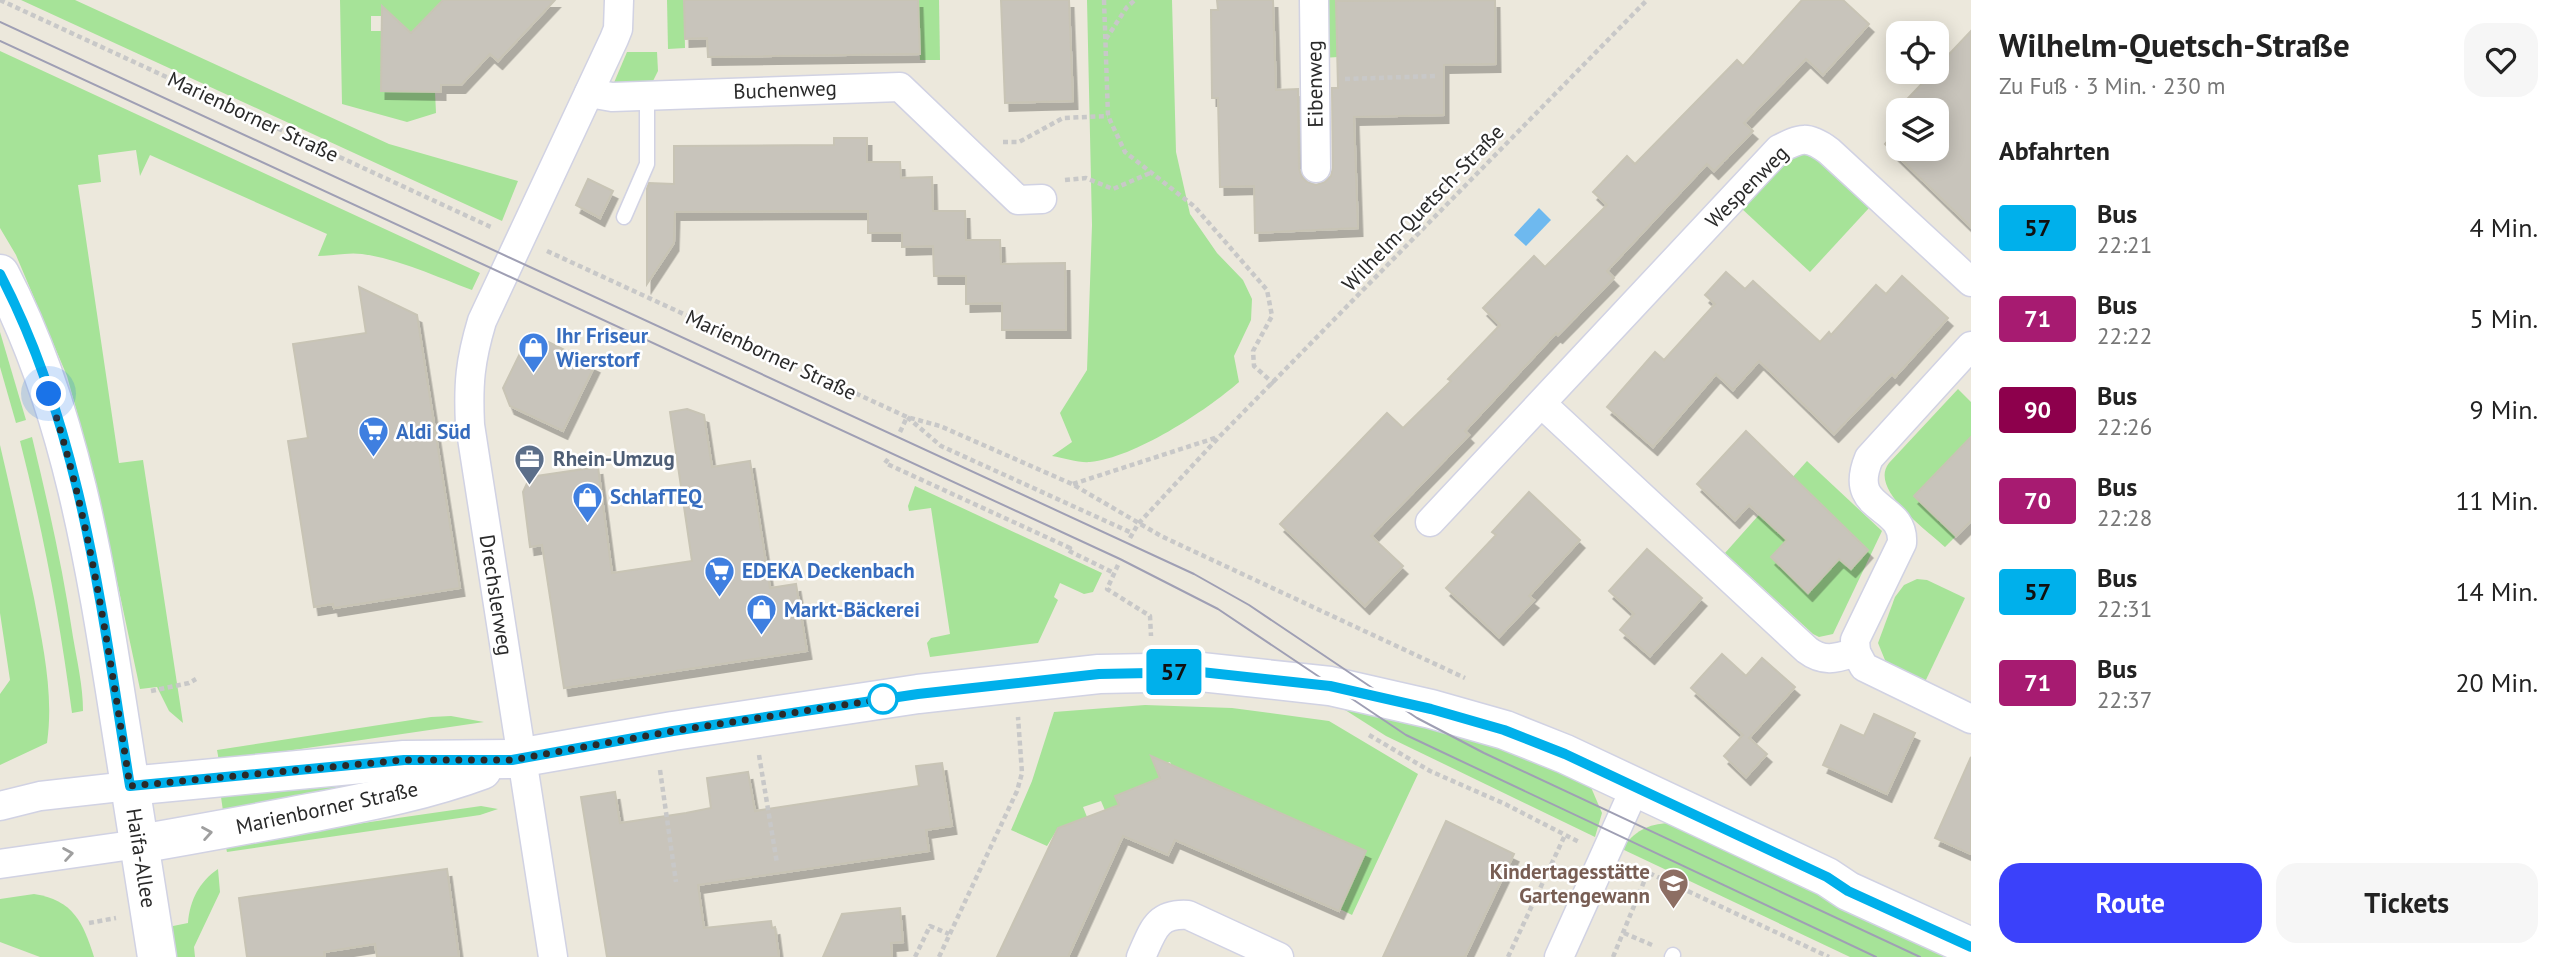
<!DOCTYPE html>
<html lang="de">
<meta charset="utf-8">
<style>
:root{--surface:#fff;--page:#f6f6f6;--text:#222;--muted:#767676;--accent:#3b41fa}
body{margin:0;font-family:"PT Sans",sans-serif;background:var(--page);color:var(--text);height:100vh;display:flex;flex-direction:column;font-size:26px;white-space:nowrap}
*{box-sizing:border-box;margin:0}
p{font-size:23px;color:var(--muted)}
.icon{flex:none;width:38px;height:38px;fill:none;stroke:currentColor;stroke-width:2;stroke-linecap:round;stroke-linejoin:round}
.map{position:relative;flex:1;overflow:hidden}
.details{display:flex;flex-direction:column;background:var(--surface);width:595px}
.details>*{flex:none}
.badge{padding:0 14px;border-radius:5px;font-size:24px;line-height:46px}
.controls{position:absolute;left:1886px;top:21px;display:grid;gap:14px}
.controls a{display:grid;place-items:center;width:63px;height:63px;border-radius:14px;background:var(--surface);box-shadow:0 4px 18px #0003;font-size:35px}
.you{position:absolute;width:35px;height:35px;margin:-18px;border:5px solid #fff;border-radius:50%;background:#1a73e8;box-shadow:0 0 0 10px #1a73e833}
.map>.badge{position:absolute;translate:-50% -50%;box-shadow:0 0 0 4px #fff}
h2{padding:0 28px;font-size:26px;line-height:63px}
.round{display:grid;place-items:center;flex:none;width:74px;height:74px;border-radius:21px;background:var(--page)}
.head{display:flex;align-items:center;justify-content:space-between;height:119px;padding:0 28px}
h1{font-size:33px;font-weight:800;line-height:52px}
.primary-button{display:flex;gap:14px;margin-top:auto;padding:14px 28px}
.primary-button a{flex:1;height:80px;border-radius:21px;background:var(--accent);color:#fff;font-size:28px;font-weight:800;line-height:80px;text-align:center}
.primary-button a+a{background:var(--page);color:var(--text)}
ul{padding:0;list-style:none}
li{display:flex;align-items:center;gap:21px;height:91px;padding:0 28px}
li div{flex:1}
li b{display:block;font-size:26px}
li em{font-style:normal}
li .badge{min-width:77px;font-weight:700;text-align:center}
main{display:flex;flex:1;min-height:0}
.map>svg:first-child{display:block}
.green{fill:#a6e398}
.water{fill:#6eb9ef}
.building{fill:#c8c4bb;stroke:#c8c4b5;stroke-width:2;filter:url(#shadow)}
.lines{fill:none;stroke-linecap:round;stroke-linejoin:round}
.lane-casing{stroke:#d1d2e3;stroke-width:17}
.street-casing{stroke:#d1d2e3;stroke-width:31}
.secondary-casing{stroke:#d1d2e3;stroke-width:41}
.path{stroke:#c8c8c8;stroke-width:4.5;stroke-dasharray:5 3.5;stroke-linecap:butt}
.lane{stroke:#fff;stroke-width:14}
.street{stroke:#fff;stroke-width:28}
.secondary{stroke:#fff;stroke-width:38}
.tram{stroke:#9f9fb4;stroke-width:2}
.oneway{stroke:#9f9f9f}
.line-casing{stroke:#fff;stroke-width:16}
.line{stroke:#00b0eb;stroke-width:10}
.walk{stroke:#2a2a2a;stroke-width:7;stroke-dasharray:0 12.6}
.stop-dot{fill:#fff;stroke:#00b0eb;stroke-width:3.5}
.labels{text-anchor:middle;stroke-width:5;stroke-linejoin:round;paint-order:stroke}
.street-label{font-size:21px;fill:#2a2a2a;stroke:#fff}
.shop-label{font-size:21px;font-weight:bold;fill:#366cbe;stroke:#fff;text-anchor:start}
.service-label{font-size:21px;font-weight:bold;fill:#4e5e75;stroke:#fff;text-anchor:start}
.education-label{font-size:21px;font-weight:bold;fill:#785e54;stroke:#fff;text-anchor:end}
</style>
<main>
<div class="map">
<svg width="1971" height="957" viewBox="0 0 1971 957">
<defs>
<filter id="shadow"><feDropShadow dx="4.5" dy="8" stdDeviation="0" flood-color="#0004"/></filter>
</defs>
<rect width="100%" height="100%" fill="#ece8dc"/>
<!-- green -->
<g class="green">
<polygon points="21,0 75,0 389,144 518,181 502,221"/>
<path d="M340 0H457C430 13 424 10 421 42L393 16H371V31H381V91L435 92 436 113 407 122 342 104Z"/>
<polygon points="667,0 684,0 685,48 668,49"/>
<polygon points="918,0 939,0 940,60 920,60"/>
<path d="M1087 0H1172L1176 152 1190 214 1217 253 1243 280 1252 299 1251 320 1234 356 1239 382C1206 411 1134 458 1090 462 1079 463 1064 458 1052 456L1072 442 1060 413 1087 370 1092 225Z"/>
<polygon points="1320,0 1384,0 1337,1 1338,57 1322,58"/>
<path d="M0 51 480 273 472 290C437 277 399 259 362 254 347 252 333 256 318 256L327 234 150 155 140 176 136 150 98 155 101 182 78 185 119 463 143 460 183 723 169 711 157 687 140 689 95 478 67 376 16 255 0 228Z"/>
<polygon points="627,52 657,52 658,71 652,83 613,85"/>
<polygon points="1804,154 1822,162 1869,208 1810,272 1741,208 1786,159"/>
<polygon points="0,332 26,420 16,423 0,367"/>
<path d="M1958 389 1971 402V453L1915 496 1956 536 1945 547C1928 531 1868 489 1889 463Z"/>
<path d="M32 437C48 503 63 569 73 637 77 661 83 686 83 711L72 713C60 620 43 531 20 441Z"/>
<path d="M0 445C12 496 23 547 34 598 43 646 54 694 47 743L0 765V694L10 680 0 613Z"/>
<polygon points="1807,461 1882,531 1833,634 1819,637 1813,634 1725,553"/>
<polygon points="915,486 1102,573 1093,592 1084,594 1060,583 1054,597 1058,600 1038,643 930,657 927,643 931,638 950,634 931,508 909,511 908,506"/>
<polygon points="1917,579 1927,580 1965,598 1924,684 1887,665 1878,643 1895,597 1904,585"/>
<polygon points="1145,705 1232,708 1329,721 1418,774 1352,915 1340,909 1365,851 1202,778 1173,768 1170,762 1156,767 1160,778 1116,796 1130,832 1117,839 1101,801 1083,807 1087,817 1058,828 1047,846 1011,830 1032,781 1054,712"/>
<polygon points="1342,708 1467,736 1543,764 1590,785 1602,813 1595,837 1386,736"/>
<polygon points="451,716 484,722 219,761 217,750 431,717"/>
<polygon points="364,775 375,782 223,811 221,797"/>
<polygon points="481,806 498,809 480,815 227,852 225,843"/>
<path d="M1669 823 1958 957H1850L1622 849C1634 831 1648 824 1669 823Z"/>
<path d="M218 869 220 892 194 947 195 957H173L168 927 188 923C190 900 199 882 218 869Z"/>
<path d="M34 894C73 900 83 922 94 957H40L0 942V899Z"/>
</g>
<!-- water -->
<polygon class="water" points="1539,208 1551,220 1526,246 1514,235"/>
<!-- building -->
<g class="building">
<polygon points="443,0 555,0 498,61 490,54 461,85 441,85 441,92 381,91 382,6 411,33"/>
<polygon points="684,0 918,0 920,54 708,57 707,38 685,39"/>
<polygon points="1001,0 1069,0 1073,101 1005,103"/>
<polygon points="1217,0 1273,0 1276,90 1298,89 1299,169 1302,177 1307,182 1316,185 1325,182 1331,176 1333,168 1332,88 1338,88 1336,1 1495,0 1496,64 1444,65 1444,115 1354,117 1358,228 1255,233 1254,186 1220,187 1218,98 1212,98 1211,10 1218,10"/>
<polygon points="1802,0 1843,0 1869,24 1823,75 1806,59 1744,123 1753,131 1714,171 1707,164 1659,215 1607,271 1614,278 1558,335 1556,333 1465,431 1469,435 1371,536 1403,566 1365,606 1280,524 1387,413 1403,428 1451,381 1448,379 1500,325 1483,308 1534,256 1545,267 1607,205 1593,192 1627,156 1635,164 1737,60 1743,66"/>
<polygon points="1971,31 1971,227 1885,144 1899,128 1899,149 1937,149 1937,110 1899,110 1899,124 1891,116 1933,72 1937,72 1937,67"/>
<polygon points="834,138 867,138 867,162 900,162 901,178 932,177 933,211 965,211 966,240 1000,240 1001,264 1065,263 1066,330 1002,330 1002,303 966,304 966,276 934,276 933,246 902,247 902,233 868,233 868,211 675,212 674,243 647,284 647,189 649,183 674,184 674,146 834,145"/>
<polygon points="588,179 613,191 600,218 576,205"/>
<polygon points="1726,272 1745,289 1753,281 1820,342 1829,332 1831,335 1876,285 1886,294 1902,276 1948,318 1895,377 1892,374 1834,434 1759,361 1733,390 1716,374 1653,447 1607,407 1655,352 1664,360 1715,304 1705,295"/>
<polygon points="359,287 417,315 460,588 334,608 333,604 314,607 288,441 308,438 293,344 366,333"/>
<polygon points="530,333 595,365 563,431 510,406 503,388"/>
<polygon points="687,409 704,415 712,467 750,461 770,588 796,584 807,651 564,688 542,545 530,547 523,492 530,477 598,467 612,573 692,561 670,412"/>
<polygon points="1746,431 1868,550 1851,569 1839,559 1808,593 1771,557 1787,540 1749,505 1735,520 1697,484"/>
<polygon points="1971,437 1971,521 1956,536 1914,496"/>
<polygon points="1529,492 1580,540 1529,596 1534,600 1499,637 1446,588 1496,535 1492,532"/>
<polygon points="1647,549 1702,598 1650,656 1620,630 1634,614 1609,591"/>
<polygon points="1722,654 1746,676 1762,658 1795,687 1749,738 1767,754 1746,777 1724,756 1743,735 1691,688"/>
<polygon points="1874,714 1915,733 1887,794 1823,765 1841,725 1864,736"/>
<polygon points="1151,756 1366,851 1339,911 1175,840 1168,855 1123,836 1068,957 997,957 1058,828 1119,805 1115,796 1160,778"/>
<polygon points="1971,757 1971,854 1935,838"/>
<polygon points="942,763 952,826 926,830 929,851 698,885 704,928 771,921 772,928 775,927 779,957 607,957 581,797 615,792 620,823 686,813 711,808 707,778 748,772 755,811 919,786 916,766"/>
<polygon points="1446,821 1514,854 1465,957 1383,957"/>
<polygon points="447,869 459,957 377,957 375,944 324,952 325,957 247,957 239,898"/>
<polygon points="900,908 903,942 891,943 892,957 823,957 842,914"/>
</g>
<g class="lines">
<defs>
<g id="lane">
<polyline points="624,217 647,164 647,95"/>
<polyline points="1672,957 1673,955"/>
</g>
<g id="street">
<polyline points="1314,0 1316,168"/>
<polyline points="589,93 612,97 900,87 1018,200 1042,199"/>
<path d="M1971 346 1869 458C1846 513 1905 502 1902 543L1855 640 1856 652 1864 667 1971 719"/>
<path d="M1542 404 1807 650C1824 663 1837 658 1856 652"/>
<path d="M1430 522 1779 149C1801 138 1807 135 1829 151L1971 282"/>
<polyline points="0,806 40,796 129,786"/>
<polyline points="0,864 139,844"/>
<path d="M553 957 470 425C468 384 470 361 482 321L614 39 618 29 619 0"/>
<path d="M1141 957C1153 931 1156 913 1188 915L1279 957"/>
<polyline points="1559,957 1635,788"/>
</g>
<g id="secondary">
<path d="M0 274C72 412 96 570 120 722 132 800 145 878 157 957"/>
<polyline points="129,786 404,760 512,759 673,731 918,694 1099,674 1201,672 1330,686 1431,709 1505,730 1565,754 1827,877 1848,891 1971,947"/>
<path d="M139 844C198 834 256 823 315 812 372 801 428 790 482 770"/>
</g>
</defs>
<!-- lane casing -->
<use href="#lane" class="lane-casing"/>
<!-- street casing -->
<use href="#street" class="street-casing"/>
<!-- secondary casing -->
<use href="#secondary" class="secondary-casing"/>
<!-- path -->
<g class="path">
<polyline points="0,0 493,228"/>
<polyline points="1104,0 1108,116 1125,152 1195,207 1267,290 1272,316 1253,351 1254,366 1274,384"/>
<polyline points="1106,39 1127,7 1135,0"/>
<polyline points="1345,79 1437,76"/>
<polyline points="1003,142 1019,142 1063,118 1108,116"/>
<polyline points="1065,180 1086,178 1113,189 1150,173"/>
<polyline points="547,251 907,417 940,426 1072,484 1161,536 1465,678"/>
<polyline points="900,432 907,417 941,446 1132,533"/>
<polyline points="888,459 885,463 1070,548 1068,550 1071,552 1114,573"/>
<polyline points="1073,484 1218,437"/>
<polyline points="1130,538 1138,524 1220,436 1647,0"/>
<polyline points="1118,565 1107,589 1150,616 1151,636"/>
<polyline points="151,691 189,683 196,679"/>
<polyline points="1369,735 1430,771 1505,804 1579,842"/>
<polyline points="759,755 777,863"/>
<polyline points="660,770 676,882"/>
<polyline points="1634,866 1829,957"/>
<polyline points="89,923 116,918"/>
<polyline points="1624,933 1652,945"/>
<polyline points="915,957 930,926 949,934"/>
<polyline points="939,957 1017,791 1022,773 1018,717"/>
<polyline points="1508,957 1565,835"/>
<polyline points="1613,957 1648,872"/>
</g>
<!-- lane -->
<use href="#lane" class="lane"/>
<!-- street -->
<use href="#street" class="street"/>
<!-- secondary -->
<use href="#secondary" class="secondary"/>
<!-- tram -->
<g class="tram">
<polyline points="0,22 1194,574 1249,605 1417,718 1484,753 1920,957"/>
<polyline points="0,41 1120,559 1218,609 1406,735 1876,957"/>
</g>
</g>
<!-- one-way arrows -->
<defs><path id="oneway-chevron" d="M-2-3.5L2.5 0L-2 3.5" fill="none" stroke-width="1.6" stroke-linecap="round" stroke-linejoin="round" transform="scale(1.75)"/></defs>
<g class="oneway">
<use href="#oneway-chevron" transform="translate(207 833) rotate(-10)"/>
<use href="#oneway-chevron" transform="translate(68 854) rotate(-9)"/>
</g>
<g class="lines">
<defs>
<path id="line" d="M0 274C82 431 102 613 130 786L404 760H512L673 731 918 694 1099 674 1201 672 1330 686 1431 709 1504 730 1565 754 1827 877 1848 891 1971 947"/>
</defs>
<!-- line casing -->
<use href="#line" class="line-casing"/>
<!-- line -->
<use href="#line" class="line"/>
<!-- walk -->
<path class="walk" d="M49 394C91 521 109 654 130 786L404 760H512L673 731 883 699"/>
</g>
<!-- icons -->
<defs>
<symbol id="shop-pin" viewBox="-11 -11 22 30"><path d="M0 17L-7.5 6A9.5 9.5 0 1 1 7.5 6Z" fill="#3f7fe0" stroke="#fff"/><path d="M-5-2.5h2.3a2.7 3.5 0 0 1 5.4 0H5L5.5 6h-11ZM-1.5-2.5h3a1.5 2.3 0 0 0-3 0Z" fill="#fff"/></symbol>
<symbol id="supermarket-pin" viewBox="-11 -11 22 30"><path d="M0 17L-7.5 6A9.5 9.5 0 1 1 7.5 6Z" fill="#3f7fe0" stroke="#fff"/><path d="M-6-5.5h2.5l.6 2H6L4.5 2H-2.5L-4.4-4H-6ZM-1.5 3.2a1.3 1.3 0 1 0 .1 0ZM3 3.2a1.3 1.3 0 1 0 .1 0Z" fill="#fff"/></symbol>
<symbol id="office-pin" viewBox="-11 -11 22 30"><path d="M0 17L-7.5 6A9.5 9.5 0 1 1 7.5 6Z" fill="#5c6f8a" stroke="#fff"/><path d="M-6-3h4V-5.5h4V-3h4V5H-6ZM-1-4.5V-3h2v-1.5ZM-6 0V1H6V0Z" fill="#fff"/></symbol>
<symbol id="school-pin" viewBox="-11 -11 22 30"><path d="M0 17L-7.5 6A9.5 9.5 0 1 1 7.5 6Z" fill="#8d6e63" stroke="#fff"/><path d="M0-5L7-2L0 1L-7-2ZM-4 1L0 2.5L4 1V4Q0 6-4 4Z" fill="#fff"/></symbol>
</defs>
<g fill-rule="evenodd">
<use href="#shop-pin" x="516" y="330" width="35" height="47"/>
<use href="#supermarket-pin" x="356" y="414" width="35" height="47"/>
<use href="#office-pin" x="512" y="442" width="35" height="47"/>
<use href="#shop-pin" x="570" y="480" width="35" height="47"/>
<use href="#supermarket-pin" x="702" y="554" width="35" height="47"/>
<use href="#shop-pin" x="744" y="592" width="35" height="47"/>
<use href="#school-pin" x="1656" y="866" width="35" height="47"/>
</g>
<!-- markers -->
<circle class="stop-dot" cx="883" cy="699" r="14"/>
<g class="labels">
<!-- street labels -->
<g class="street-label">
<text transform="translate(1315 84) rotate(-91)" y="7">Eibenweg</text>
<text transform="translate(785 90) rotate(-2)" y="7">Buchenweg</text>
<text transform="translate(253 117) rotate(25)" y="7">Marienborner Straße</text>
<text transform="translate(1747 187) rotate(-45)" y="7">Wespenweg</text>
<text transform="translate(1423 208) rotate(-46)" y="7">Wilhelm-Quetsch-Straße</text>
<text transform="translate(771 355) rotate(25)" y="7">Marienborner Straße</text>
<text transform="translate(496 595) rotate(81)" y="7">Drechslerweg</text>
<text transform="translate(327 808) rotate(-12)" y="7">Marienborner Straße</text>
<text transform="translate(141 858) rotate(81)" y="7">Haifa-Allee</text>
</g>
<!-- shop labels -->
<g class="shop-label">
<text x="556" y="343">Ihr Friseur<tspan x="556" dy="24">Wierstorf</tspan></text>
<text x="396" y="439">Aldi Süd</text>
<text x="610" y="504">SchlafTEQ</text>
<text x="742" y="578">EDEKA Deckenbach</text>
<text x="784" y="617">Markt-Bäckerei</text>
</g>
<!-- service labels -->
<g class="service-label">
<text x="553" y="466">Rhein-Umzug</text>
</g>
<!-- education labels -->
<g class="education-label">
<text x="1650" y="879">Kindertagesstätte<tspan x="1650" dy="24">Gartengewann</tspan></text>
</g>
</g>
</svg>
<div class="controls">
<a><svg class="icon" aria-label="locate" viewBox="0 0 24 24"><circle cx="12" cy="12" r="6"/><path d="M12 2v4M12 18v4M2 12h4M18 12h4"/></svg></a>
<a><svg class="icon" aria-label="layers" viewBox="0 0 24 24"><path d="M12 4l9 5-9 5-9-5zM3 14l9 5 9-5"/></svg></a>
</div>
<div class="you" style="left:49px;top:394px"></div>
<b class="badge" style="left:1174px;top:672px;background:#00b0eb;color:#111">57</b>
</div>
<section class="details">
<div class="head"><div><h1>Wilhelm-Quetsch-Straße</h1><p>Zu Fuß · 3 Min. · 230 m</p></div><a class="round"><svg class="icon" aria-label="heart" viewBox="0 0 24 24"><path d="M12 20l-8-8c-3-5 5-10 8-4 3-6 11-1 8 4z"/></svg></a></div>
<h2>Abfahrten</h2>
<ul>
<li><span class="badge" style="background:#00b0eb;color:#111">57</span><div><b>Bus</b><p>22:21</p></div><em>4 Min.</em></li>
<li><span class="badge" style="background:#a71b71;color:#fff">71</span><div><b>Bus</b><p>22:22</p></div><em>5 Min.</em></li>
<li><span class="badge" style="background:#8d004c;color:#fff">90</span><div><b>Bus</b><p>22:26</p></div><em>9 Min.</em></li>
<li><span class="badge" style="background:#a71b71;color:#fff">70</span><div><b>Bus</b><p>22:28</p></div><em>11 Min.</em></li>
<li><span class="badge" style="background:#00b0eb;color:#111">57</span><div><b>Bus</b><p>22:31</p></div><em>14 Min.</em></li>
<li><span class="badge" style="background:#a71b71;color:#fff">71</span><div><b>Bus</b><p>22:37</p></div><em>20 Min.</em></li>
</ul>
<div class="primary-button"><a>Route</a><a>Tickets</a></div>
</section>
</main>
